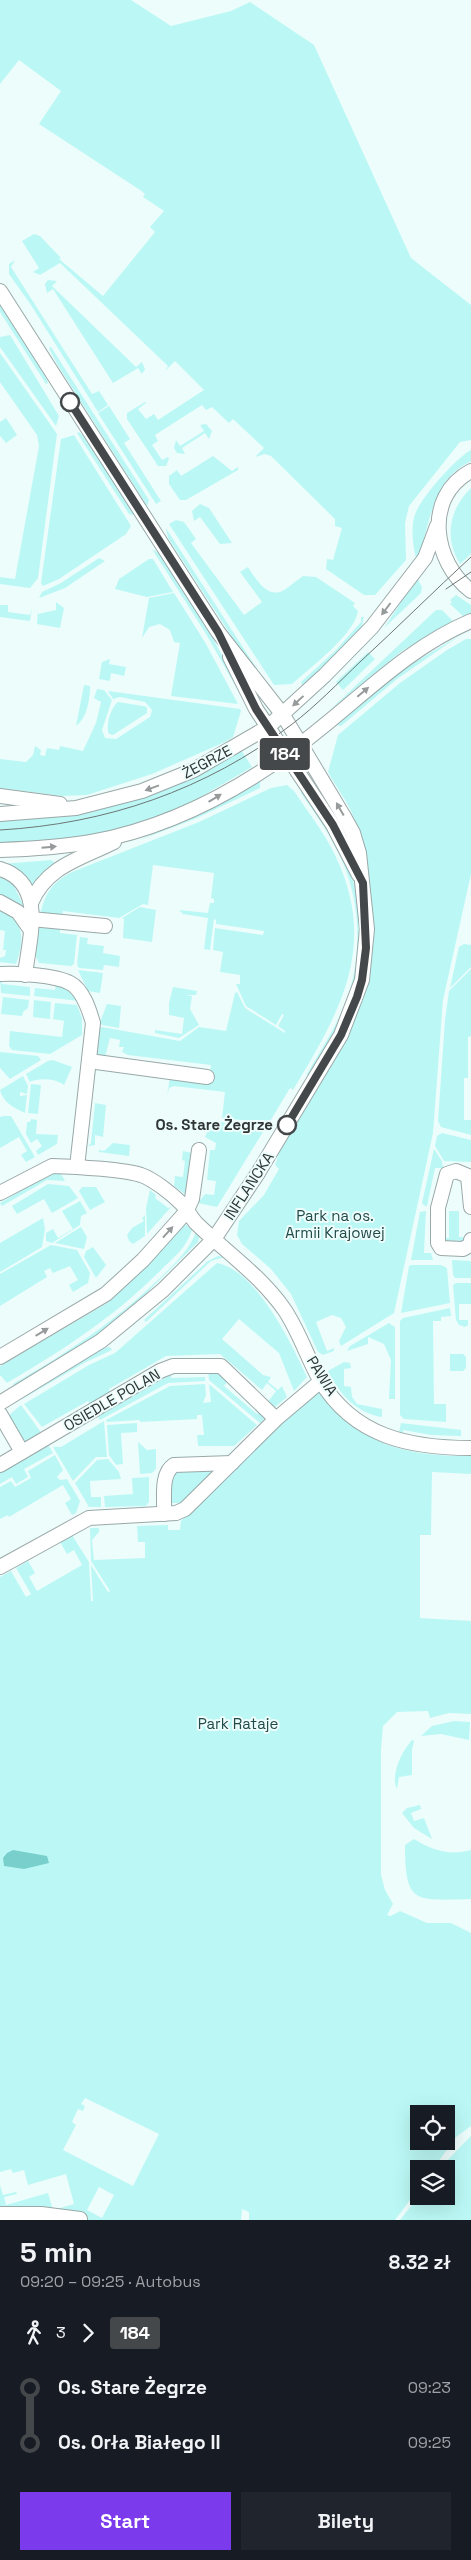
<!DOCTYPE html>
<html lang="pl">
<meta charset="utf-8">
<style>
:root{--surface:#171b24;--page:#20242c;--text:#f1f3f6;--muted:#9ea1a6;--accent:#7c3aed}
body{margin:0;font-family:"Space Grotesk",sans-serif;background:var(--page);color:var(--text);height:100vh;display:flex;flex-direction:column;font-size:19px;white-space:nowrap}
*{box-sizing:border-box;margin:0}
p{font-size:16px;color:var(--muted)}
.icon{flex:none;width:28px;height:28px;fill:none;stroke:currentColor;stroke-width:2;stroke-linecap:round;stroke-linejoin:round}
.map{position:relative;height:2220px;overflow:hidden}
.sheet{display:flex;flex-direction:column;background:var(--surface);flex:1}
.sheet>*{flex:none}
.badge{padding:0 10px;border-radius:4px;font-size:18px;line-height:32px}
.controls{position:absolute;left:410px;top:2105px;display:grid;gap:10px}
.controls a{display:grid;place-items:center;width:45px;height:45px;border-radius:0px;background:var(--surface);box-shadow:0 5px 20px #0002;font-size:25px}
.map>.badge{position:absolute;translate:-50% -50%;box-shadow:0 0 0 2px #fff}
.legs{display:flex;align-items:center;gap:8px;height:55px;padding:0 20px;font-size:16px}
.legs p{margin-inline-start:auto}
.headline{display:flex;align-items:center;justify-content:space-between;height:85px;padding:0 20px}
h1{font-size:28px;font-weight:800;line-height:38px}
.cta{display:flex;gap:10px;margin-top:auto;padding:10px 20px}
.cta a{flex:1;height:58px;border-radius:0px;background:var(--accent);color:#fff;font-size:20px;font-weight:800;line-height:58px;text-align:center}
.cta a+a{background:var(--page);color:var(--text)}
ul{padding:0 20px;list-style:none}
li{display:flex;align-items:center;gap:18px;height:55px;font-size:19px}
li i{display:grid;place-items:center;width:8px;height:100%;margin:0 6px;background:currentColor}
li i::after{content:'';width:12px;height:12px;margin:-6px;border:4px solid;border-radius:50%;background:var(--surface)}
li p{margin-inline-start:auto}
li:first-child i{background:linear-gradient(#0000 50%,currentColor 0)}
li:last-child i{background:linear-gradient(currentColor 50%,#0000 0)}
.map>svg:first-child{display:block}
.green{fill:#bbf8f5;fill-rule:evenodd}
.water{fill:#79cfcc}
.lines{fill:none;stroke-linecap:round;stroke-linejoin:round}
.minor-casing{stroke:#9aa8a8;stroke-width:16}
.minor{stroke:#fff;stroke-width:14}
.tram{stroke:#6d7776;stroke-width:1}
.oneway{fill:#979a9a}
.line-1-casing{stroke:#fff;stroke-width:11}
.line-1{stroke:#45484a;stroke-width:8}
.stop-1-dot{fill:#fff;stroke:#45484a;stroke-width:2.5}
.labels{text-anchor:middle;stroke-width:4;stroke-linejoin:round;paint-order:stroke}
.street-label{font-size:15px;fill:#2f3534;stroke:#edfdfc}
.stop-label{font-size:15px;font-weight:bold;fill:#2f3534;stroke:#edfdfc;text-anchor:end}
.park-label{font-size:15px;fill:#224a49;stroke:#edfdfc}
</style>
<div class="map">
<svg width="471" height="2220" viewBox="0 0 471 2220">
<rect width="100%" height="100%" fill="#edfdfc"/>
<!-- green -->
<g class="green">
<polygon points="0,0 131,0 171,26 231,11 250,2 314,45 411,258 471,305 471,440 460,442 409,506 405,523 406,560 375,595 364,595 326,569 327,559 333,560 342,528 335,526 335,519 271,456 265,454 255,457 264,448 233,419 229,423 212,407 206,410 202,405 155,435 158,441 152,445 162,460 168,457 169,459 166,466 158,466 127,419 127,413 145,402 146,403 138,409 146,419 154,414 158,420 204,390 175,361 165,371 168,366 60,263 40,275 33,272 39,268 22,241 34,234 40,236 61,258 59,259 103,296 155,232 150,227 164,211 143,197 145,194 140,190 39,124 61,91 19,60 0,84"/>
<polygon points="15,260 11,267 92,394 99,391 108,405 98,412 31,305 9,274 9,264"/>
<polygon points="48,280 57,281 52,286 136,367 142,362 145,369 142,374 138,368 113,383 53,289 47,293 45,284"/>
<polygon points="0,303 46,377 48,383 46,384 0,312"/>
<polygon points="10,335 59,416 56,426 0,347 0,337"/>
<polygon points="51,347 149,500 147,506 57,364 49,348"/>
<polygon points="0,353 57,434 38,578 30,588 0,584 0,577 15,579 39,446 37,435 0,382"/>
<polygon points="109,406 130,439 124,443 161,501 156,504 98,413"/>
<polygon points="6,418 17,435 6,443 0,436 0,422"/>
<polygon points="206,424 212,431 209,439 205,433 182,448 185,454 177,453 174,448 176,440 180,446 204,431 200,425"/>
<polygon points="79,432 88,441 134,514 133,515 129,514 77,433"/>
<polygon points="74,435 131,526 126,534 59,579 43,586 41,583 61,439"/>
<path d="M471 450V461C430 481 431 524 417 561 413 550 411 529 414 518 417 501 456 458 471 450Z"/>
<polygon points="213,456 232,471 238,467 238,470 186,500 180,500 169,484 169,476 177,470 181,476"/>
<path d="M471 488V554L460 564C444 538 449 509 471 488Z"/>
<polygon points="200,504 209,508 232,543 220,544 200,517 194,521 192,511"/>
<path d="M176 520 184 522 196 539 191 543 244 615 262 602 240 572 248 567C256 579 268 600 284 590 289 587 296 581 303 576L316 577 355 603 353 606 358 611C355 634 310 668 292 684L274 685 169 524Z"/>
<polygon points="166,528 266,683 241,651 168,538"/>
<polygon points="152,549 160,554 205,624 246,700 244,701 206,634"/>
<polygon points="99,558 105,561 65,588 39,598 42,592 61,583"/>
<polygon points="149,559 153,559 173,592 147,597 115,589 119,579"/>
<polygon points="417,578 422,587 421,593 384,628"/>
<polygon points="174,593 206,644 238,704 171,696 180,643 174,642 170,630 160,624 149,627 142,638 149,598"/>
<polygon points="456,595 471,605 471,613 463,616 450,604 452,602 450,600"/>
<polygon points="56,602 64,608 60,628 37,624 38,607 38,614 56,610"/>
<polygon points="0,605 8,605 8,612 30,615 32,607 30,621 0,617"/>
<polygon points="436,610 442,610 453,621 402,651 330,710"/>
<polygon points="361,617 364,617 361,629 303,687 301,682 336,650 361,622"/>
<polygon points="462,634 397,679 341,726 336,725 405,668"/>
<path d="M466 639H471V874L443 1000 433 1133 394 1313 341 1346 339 1341 346 1327 341 1318 332 1315 316 1322 327 1351 334 1348V1351L323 1355 318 1352 291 1294 271 1269 242 1244 237 1235 239 1221 264 1195 279 1169 275 1165 282 1144C307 1102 340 1054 359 1008 380 956 374 870 354 818 348 802 336 787 328 772L338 735 400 683 447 650Z"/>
<polygon points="368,652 375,659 343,690 336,682"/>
<polygon points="110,659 109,664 126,667 124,676 111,673 110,681 99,679 102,662"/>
<path d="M84 685 90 686V689C89 703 87 717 76 726Z"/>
<polygon points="97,689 104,690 112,700 102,730 105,738 116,739 150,717 152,710 145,702 120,697 113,699 108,691 240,709 241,711 233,737 225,742 152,774 87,795 62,796 0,788 0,759 26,762 33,755 35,746 41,750 40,755 45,756 47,748 59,750 60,746 83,751 96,723 101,702 94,698"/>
<path d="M118 702 143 706 147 707V713L113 735 109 734C105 726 111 707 118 702Z"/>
<polygon points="241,750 252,767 173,813 96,836 0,845 0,819 60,815"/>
<polygon points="260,780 260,788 197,818 137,841 224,802"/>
<path d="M287 785 294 791C308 812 324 832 335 855 379 946 340 1012 293 1090L290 1088 269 1123 222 1118 225 1092 174 1086 169 1088 167 1097 170 1076 181 1079V1082L183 1079 192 1080V1083L194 1081 207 1082 208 1085 211 1065 128 1055 122 1052 124 1047H119L120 1040 110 1038 105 1057 96 1053 99 1029 102 1027 180 1041 199 1027 226 1031 235 993 237 992 245 1008 285 1033V1031L278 1026 284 1015 282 1014 276 1025 246 1006 236 984H240V975L220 972 223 952 213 950 215 928 263 935 264 931 216 924V920L214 919 210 950 204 949 208 918 183 914 179 910 208 913 210 903H214V899L211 898 214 873 153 865 148 905 143 904 119 918 63 911 62 917 40 916C44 895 52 882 72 872L199 822 271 788Z"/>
<path d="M302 788 346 859 356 890 361 932 358 974 334 1036 307 1079V1074C320 1051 335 1029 345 1004 364 956 361 897 338 852 328 831 314 812 301 793Z"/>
<polygon points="51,860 56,864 32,890 2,864"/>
<polygon points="0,877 13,884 23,905 15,905 0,894"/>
<path d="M0 906C23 923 26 936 16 964L0 962V958L5 956 6 950H3L5 931 0 930Z"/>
<polygon points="140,907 156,910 152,942 123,938 124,919 122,918"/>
<polygon points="39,922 60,926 60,933 77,935 74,964 71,966 39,963 35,955"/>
<polygon points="80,937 88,938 87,944 104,946 103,953 120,956 119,967 104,965 103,970 79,968 77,965"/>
<polygon points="464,944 471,945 471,967 450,988 459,947"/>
<polygon points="471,969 471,1036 468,1037 468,1078 464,1078 464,1120 471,1120 471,1135 441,1127 438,1121 445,1020 449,991"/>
<polygon points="78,970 103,973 100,993 88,991"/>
<polygon points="0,978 2,978 2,984 30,987 30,996 1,993"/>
<polygon points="56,984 70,990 80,1001 34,996 35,988 55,990"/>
<polygon points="173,987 197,991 196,995 185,995 192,996 190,1009 199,1025 179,1038 155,1033 155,1030 182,1034 184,1018 169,1015 169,1003"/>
<polygon points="3,997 29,1000 28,1008 23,1012 22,1016 1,1014"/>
<polygon points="34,1000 51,1002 50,1019 33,1017"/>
<polygon points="55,1003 77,1005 82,1018 82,1035 50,1054 12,1050 9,1046 10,1031 62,1037 64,1021 53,1019"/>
<polygon points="107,1004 121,1006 119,1028 102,1025 100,1022"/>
<polygon points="0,1052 38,1056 41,1060 10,1079 0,1068"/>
<path d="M53 1060 72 1067 64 1085C55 1078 38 1078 30 1082L26 1074 48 1061Z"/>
<path d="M23 1076 28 1086 27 1094 20 1092V1096L27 1095 25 1113C12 1107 3 1102 0 1090Z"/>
<polygon points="31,1084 41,1085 38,1114 28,1113"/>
<polygon points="95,1103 106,1105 103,1137 95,1135 95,1145 88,1146 91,1143"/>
<polygon points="3,1116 11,1116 35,1157 26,1162 21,1155 27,1151 19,1137 0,1148 0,1117"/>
<polygon points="31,1119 37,1120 36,1134 58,1135 57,1144 38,1155 36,1151 42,1146 37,1139 31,1143 26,1134 27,1122 30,1122"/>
<polygon points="212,1121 266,1127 217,1207 198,1203 205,1194 214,1195 216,1181 207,1180 210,1150 215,1150 216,1143 205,1137"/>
<polygon points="442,1133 471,1140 471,1162 444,1161 435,1146 437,1136"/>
<polygon points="113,1143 130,1145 129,1156 99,1152 99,1150 104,1151"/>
<polygon points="434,1149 442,1161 443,1168 435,1168 427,1206 425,1206 422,1203"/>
<polygon points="183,1151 192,1153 189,1197 174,1186 175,1176 183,1177 185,1161 182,1160"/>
<polygon points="60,1172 65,1181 47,1180 2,1206 0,1203 48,1175"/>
<polygon points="48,1184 69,1186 78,1198 52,1213 44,1199 17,1214 12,1206"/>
<polygon points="82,1187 96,1187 105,1202 90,1210 79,1191"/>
<polygon points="150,1190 156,1195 155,1198 168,1208 171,1207 147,1234 146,1208"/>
<polygon points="80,1201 87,1213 81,1216 80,1225 52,1243 46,1241 46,1233 53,1229 58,1238 73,1229 62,1211"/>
<polygon points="426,1211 424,1253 431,1253 433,1260 411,1260 420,1212"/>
<polygon points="449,1211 459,1211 459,1237 466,1237 463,1244 446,1244 442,1238 449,1238"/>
<polygon points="145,1215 145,1236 133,1244 129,1241 127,1235 132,1228 144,1221 142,1218"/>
<polygon points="43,1218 45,1229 42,1247 0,1272 0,1243"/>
<path d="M184 1223 192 1230C187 1247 174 1257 162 1269 113 1318 66 1348 7 1383L0 1375V1366L109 1302Z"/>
<polygon points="81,1227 87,1237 84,1249 55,1243"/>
<path d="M197 1229 200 1235 198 1242 111 1328 15 1388 13 1384C67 1353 116 1321 161 1277 176 1262 190 1250 197 1229Z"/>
<polygon points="51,1245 77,1250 90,1273 88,1283 73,1292 69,1285 78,1280 70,1266 53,1273 50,1268 44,1271 47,1277 0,1306 0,1274"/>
<polygon points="93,1247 106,1265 96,1278 84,1257 86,1251"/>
<polygon points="218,1256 225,1257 211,1261 146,1322 144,1320 208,1261"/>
<polygon points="452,1260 471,1261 471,1278 455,1278 453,1275"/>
<path d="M217 1263C256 1270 292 1344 307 1377L294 1391 279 1353 239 1319 222 1339 263 1375 271 1377 268 1382 278 1390 282 1386 287 1397 275 1407 267 1403 276 1391 267 1383 262 1390 220 1354 166 1356 109 1389 111 1395 92 1406 88 1401 42 1427 24 1404 89 1365 115 1353Z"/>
<polygon points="411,1265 441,1265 447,1268 450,1303 401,1313 409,1266"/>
<polygon points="456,1283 471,1283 471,1304 459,1304 459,1320 468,1320 468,1325 465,1327 459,1325 456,1320 453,1285"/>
<polygon points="450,1308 451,1316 441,1317 441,1321 433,1321 434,1404 446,1404 446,1422 404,1419 400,1415 400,1321 403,1318"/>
<polygon points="389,1323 395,1327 395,1399 389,1399 391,1360 384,1344 368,1337 368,1344 347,1351 350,1346"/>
<polygon points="110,1347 112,1350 86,1362 22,1399 21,1397 103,1348"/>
<polygon points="450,1354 463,1354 466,1357 466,1368 463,1371 450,1371"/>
<path d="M344 1362 350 1363 351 1368 344 1369V1386L351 1387 352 1397 357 1404 382 1409V1417C358 1414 338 1393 328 1371Z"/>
<polygon points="208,1371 217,1373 228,1381 224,1386 257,1414 261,1410 266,1417 260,1423 209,1380"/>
<polygon points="171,1372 171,1378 205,1377 205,1381 168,1383 100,1420 96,1414"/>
<polygon points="205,1384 206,1395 203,1403 211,1402 209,1384 257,1425 234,1446 198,1446 197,1435 204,1435 202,1415 197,1415 197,1419 140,1422 140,1420 107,1422 106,1420 170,1386"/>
<path d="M316 1393H320C364 1446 404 1456 471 1456V1474L432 1472 431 1535H420V1618L471 1621V1714L449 1713 430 1718 428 1711 397 1712 383 1726 381 1749V1875L385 1890 393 1904 387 1915 391 1916 400 1911 427 1923H451L471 1933V2126L456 2137 433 2169H419V2188L395 2220H249V2212L242 2209 241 2220H82L0 2212V2185L3 2195 16 2192 17 2194 4 2197 6 2205 48 2193 53 2210 74 2204 66 2174 28 2185 24 2170 13 2173 11 2169 0 2172V1577L11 1571 26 1597 31 1594 16 1568 28 1561 35 1573 29 1577 37 1591 82 1565 74 1550 67 1554 60 1542 72 1535 89 1562 91 1601H93L91 1565 108 1592 110 1591 91 1561 90 1528H99V1532L92 1540 94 1560 145 1558V1542H138L137 1526 168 1525V1530H180L181 1521 295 1407ZM85 2098 159 2134 133 2186 63 2150 76 2125 72 2122 78 2109 83 2111 85 2106 81 2104ZM419 2114H446V2141H419ZM99 2187 114 2195 102 2218 87 2210Z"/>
<polygon points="21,1405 43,1435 27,1442 22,1440 8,1416"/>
<polygon points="104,1421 107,1457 96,1457 73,1481 53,1447 61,1447"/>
<polygon points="137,1423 137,1432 121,1433 123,1464 116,1465 109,1455 107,1425"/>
<polygon points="401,1423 461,1430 461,1436 431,1435 403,1430 404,1437 399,1433"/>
<polygon points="138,1442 147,1450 156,1449 156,1469 152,1473 140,1474"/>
<polygon points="47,1443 53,1453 24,1469 28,1477 16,1484 12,1477 0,1484 0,1470"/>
<polygon points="55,1455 63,1470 57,1477 60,1480 67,1479 80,1501 76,1513 72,1515 65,1503 71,1499 63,1485 9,1517 8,1515 0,1519 0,1487 11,1481 15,1487 31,1478 28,1471"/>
<polygon points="108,1459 119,1472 121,1479 90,1481 91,1497 101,1497 101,1507 89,1507 75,1483 97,1460"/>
<polygon points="210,1469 213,1474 182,1503 171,1503 169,1480 174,1471"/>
<polygon points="149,1477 149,1502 146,1506 105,1507 104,1496 133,1494 132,1478"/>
<polygon points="454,1721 470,1722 469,1740 441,1734 421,1736 432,1726"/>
<path d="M412 1740 414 1741 412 1750V1775L399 1777 397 1789C390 1775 402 1751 412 1740Z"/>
<polygon points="420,1805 421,1809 411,1813 414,1821 424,1818 432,1839 414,1828 402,1813 407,1808"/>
<path d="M414 1839C431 1850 451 1856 471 1850V1899C416 1900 405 1906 405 1845Z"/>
<polygon points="471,2136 471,2220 400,2220 419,2196 446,2196 446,2169 439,2169"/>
</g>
<!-- water -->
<polygon class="water" points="13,1850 47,1856 49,1863 24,1869 4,1866 3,1858 7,1853"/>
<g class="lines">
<defs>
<g id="minor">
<polyline points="0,291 218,632 283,715 343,815 353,833 359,853 367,929 362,980 341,1035 258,1173 214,1239 163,1290 101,1341 0,1403"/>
<path d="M471 471C423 497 433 562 471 591"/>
<polyline points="230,657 256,709 333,825 359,875"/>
<polyline points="0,796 60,804"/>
<polyline points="0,814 76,808 142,791 194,770 268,727 325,675 372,627 425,558 437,526"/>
<path d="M0 850C30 849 61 847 91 842 168 828 240 790 302 743 358 701 405 649 471 621"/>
<path d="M0 869C47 883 29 939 25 975"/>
<polyline points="0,902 18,912 30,929"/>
<path d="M31 903C46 866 82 858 114 842"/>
<polyline points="31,919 105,926"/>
<path d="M0 974C17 973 55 975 70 983 83 990 89 1009 93 1023L77 1167 52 1166 0 1193"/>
<polyline points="89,1061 207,1077"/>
<path d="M77 1167C97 1169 121 1169 141 1175 153 1179 172 1194 181 1203 187 1209 191 1218 197 1224 226 1252 260 1275 284 1309 299 1331 307 1357 320 1380 354 1437 410 1448 471 1448"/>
<polyline points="471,1207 468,1176 456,1171 447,1174 438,1208 438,1243 441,1248 463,1249 470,1245 471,1240"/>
<polyline points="0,1357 106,1294 143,1260 186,1212 192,1199 199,1150"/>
<polyline points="0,1414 22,1452"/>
<polyline points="0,1465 160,1371 173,1366 221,1366 276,1419"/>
<path d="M164 1514C165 1499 160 1474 174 1465L232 1463"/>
<polyline points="0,1567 89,1518 176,1513 185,1509 276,1419 321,1381"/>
<polyline points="0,2214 41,2214 80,2219"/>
</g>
</defs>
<!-- minor casing -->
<use href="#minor" class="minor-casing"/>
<!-- minor -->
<use href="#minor" class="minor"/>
<!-- tram -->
<g class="tram">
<polyline points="446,589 471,572"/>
<path d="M0 830C106 824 206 790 291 725 316 706 338 683 361 661 398 627 434 591 471 557"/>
</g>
</g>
<!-- one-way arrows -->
<defs><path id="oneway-solid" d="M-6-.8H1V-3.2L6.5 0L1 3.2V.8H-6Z" transform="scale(1.25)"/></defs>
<g class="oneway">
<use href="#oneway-solid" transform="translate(386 609) rotate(127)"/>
<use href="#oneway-solid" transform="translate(363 692) rotate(-40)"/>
<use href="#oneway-solid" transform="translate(298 701) rotate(137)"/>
<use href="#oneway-solid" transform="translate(152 788) rotate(160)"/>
<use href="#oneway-solid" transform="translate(215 798) rotate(-31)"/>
<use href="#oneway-solid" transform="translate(340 809) rotate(-120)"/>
<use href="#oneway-solid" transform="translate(49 847) rotate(-5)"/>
<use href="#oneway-solid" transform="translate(168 1232) rotate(-48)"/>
<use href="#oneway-solid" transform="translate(42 1332) rotate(-31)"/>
</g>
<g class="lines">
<defs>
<polyline id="line-1" points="70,402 218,632 256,709 333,825 363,883 366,948 362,980 357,997 341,1035 287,1125"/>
</defs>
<!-- line-1 casing -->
<use href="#line-1" class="line-1-casing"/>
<!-- line-1 -->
<use href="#line-1" class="line-1"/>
</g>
<!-- markers -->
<g class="stop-1-dot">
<circle cx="70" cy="402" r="9"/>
<circle cx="287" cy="1125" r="9"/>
</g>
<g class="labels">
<!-- street labels -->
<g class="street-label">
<text transform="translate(207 762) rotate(-28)" y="5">ŻEGRZE</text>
<text transform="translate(249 1186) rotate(-57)" y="5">INFLANCKA</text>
<text transform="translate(322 1376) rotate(58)" y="5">PAWIA</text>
<text transform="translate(112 1400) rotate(-30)" y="5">OSIEDLE POLAN</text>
</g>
<!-- stop labels -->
<g class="stop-label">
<text x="273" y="1130">Os. Stare Żegrze</text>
</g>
<!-- park labels -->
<g class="park-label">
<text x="335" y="1221">Park na os.<tspan x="335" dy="17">Armii Krajowej</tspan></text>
<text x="238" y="1729">Park Rataje</text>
</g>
</g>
</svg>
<div class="controls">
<a><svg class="icon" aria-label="locate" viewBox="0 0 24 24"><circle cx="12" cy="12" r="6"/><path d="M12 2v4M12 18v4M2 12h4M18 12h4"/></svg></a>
<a><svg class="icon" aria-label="layers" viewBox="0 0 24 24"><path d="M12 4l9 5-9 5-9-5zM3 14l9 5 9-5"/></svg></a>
</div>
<b class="badge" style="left:285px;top:754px;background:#45484a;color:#fff">184</b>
</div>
<section class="sheet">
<div class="headline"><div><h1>5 min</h1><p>09:20 – 09:25 · Autobus</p></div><b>8.32 zł</b></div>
<div class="legs"><svg class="icon" aria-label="walk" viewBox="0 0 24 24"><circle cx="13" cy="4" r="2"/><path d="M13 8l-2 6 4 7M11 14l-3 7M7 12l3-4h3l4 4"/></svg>3<svg class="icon" aria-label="forward" viewBox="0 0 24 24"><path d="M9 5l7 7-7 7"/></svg><b class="badge" style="background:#45484a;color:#fff">184</b></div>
<ul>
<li><i style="color:#45484a"></i><b>Os. Stare Żegrze</b><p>09:23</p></li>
<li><i style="color:#45484a"></i><b>Os. Orła Białego II</b><p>09:25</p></li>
</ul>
<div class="cta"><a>Start</a><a>Bilety</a></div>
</section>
